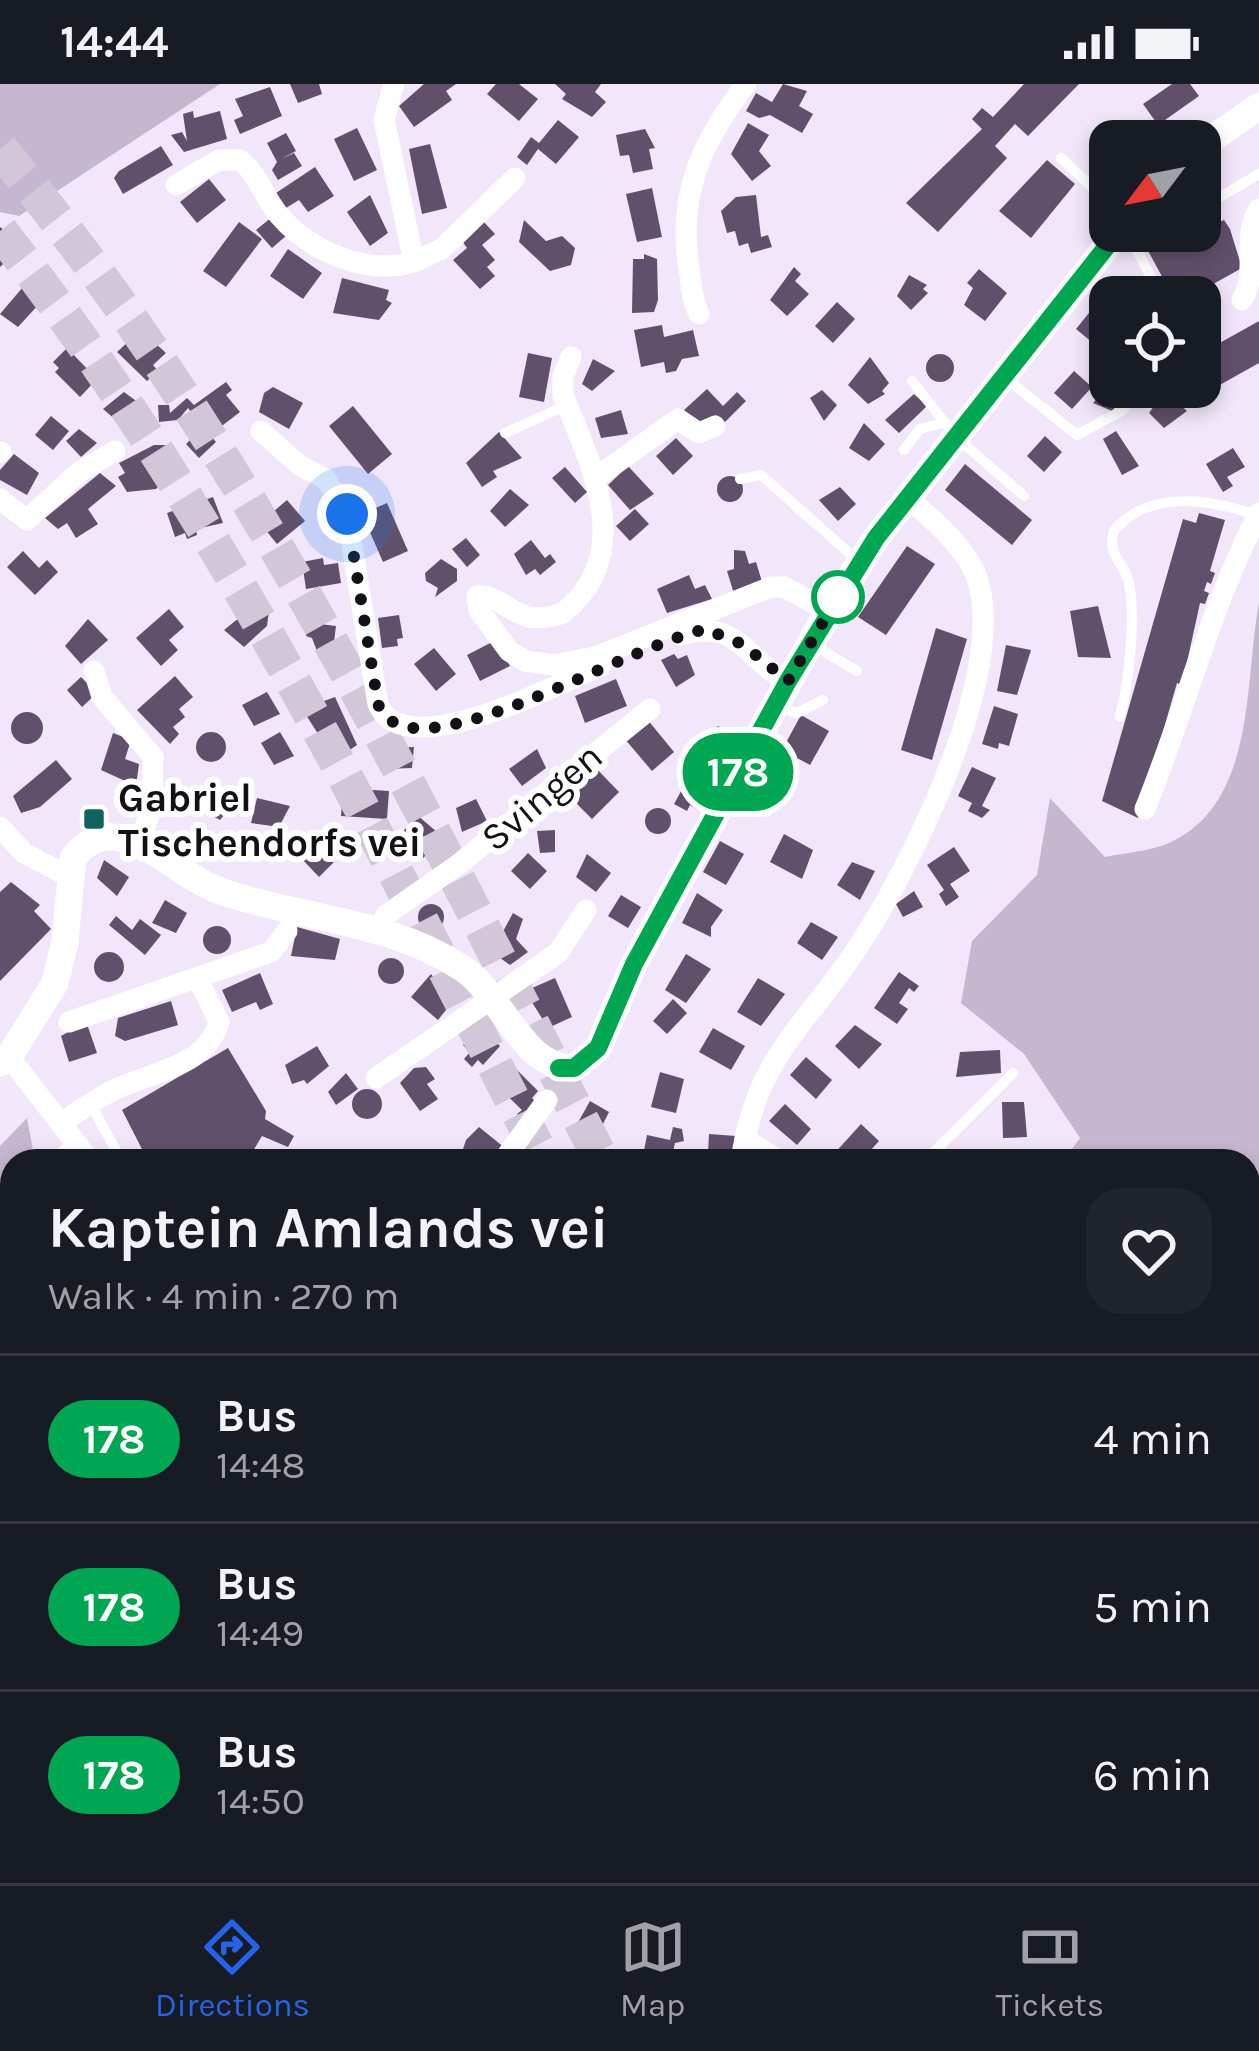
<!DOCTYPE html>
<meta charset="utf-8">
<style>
:root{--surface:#171b24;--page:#20242c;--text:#f1f3f6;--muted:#9ea1a6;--line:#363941;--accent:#2563eb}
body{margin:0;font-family:Karla,sans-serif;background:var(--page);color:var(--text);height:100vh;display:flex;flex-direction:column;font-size:45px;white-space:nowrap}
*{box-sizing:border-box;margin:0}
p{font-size:39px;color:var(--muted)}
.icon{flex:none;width:66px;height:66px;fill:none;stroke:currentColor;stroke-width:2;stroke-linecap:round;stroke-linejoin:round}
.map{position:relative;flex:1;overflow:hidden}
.drawer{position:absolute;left:0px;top:1065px;width:1260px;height:735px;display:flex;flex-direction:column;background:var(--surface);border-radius:36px 36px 0 0;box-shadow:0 6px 18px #0003}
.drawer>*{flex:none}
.badge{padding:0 24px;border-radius:39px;font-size:42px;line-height:78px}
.needle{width:78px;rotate:238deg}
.buttons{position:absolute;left:1089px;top:36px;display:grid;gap:24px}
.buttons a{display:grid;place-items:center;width:132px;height:132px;border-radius:24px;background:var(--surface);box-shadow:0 6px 18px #0003;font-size:60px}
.you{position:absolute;width:60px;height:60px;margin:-30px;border:9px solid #fff;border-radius:50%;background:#1a73e8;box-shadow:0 0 0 18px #1a73e833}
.map>.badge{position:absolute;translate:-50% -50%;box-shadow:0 0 0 6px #fff}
.round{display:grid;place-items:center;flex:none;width:126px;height:126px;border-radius:36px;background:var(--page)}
.overview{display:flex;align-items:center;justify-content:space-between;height:204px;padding:0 48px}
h1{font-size:57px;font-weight:700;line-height:90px}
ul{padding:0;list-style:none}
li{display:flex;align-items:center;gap:36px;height:168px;padding:0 48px;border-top:3px solid var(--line)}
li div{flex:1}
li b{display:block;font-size:45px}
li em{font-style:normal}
li .badge{min-width:132px;font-weight:700;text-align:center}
.status{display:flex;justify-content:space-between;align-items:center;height:84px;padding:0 60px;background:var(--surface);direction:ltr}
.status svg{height:33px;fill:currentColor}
.tab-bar{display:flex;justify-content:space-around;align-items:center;height:168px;border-top:3px solid var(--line);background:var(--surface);font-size:33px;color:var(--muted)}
.tab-bar a{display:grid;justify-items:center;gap:6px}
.tab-bar .current{color:var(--accent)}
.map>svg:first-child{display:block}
.green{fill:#c6b7d0}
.building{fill:#61506c}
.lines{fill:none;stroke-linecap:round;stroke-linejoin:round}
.motorway-tunnel{stroke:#d1c7d8;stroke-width:36;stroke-dasharray:36 18;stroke-linecap:butt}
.service{stroke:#fff;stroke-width:10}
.minor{stroke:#fff;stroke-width:21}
.secondary{stroke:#fff;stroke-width:27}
.line-casing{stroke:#fff;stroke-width:27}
.line{stroke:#00a651;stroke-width:18}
.walk{stroke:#141017;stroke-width:12;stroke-dasharray:0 21.6}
.stop-dot{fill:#fff;stroke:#00a651;stroke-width:6}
.poi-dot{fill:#126260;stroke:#fff;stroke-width:4.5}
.labels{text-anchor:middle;stroke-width:12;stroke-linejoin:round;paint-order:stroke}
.street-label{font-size:39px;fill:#141017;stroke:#fff}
.poi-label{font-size:39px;font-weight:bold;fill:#141017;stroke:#fff;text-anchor:start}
</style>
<div class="status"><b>14:44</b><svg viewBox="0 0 49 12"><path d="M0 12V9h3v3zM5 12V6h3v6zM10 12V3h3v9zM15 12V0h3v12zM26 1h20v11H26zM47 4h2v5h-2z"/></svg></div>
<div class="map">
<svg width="1259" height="1799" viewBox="0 0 1259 1799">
<rect width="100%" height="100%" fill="#f2e7fa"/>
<!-- green -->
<g class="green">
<polygon points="0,0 220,0 19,132 0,128"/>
<path d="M1259 519V1799H592L594 1788H1248V1077H1063L1080 1054 1024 970 961 919 972 857 1037 791 1050 714 1105 773C1125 769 1150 767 1169 759 1257 719 1244 598 1259 519Z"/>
<polygon points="27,1034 35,1077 12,1077 12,1212 0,1275 0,1062"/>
</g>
<!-- building -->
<g class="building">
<polygon points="290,0 319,0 322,10 298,19"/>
<polygon points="424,0 456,0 446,7 452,16 414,43 399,22"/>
<polygon points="496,0 519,0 538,15 519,37 487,10"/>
<polygon points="555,0 601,0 595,8 606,18 592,33 562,15 566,10"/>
<polygon points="783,0 807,7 799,22 813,30 802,49 770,31 759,34 746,27 756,9 772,18"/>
<polygon points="1024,0 1079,0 1028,52 1015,40 995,62 1007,74 938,148 906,119 982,45 972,35 982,24 993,33"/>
<polygon points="1172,0 1190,0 1199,12 1158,41 1143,20"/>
<polygon points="270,3 282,32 240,50 234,36 243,32 235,15"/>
<polygon points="193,27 194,34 220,27 227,55 184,68 171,51 182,48 187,57 183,30"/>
<polygon points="558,36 579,53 556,80 538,65 527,81 517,73 531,53 539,59"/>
<polygon points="1113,38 1132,57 1110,57 1110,79 1091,59 1104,39 1108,43"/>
<polygon points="748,39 769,51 759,67 771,82 752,97 731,70"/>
<polygon points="357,44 377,86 354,97 334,55"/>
<polygon points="645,45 655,64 649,65 653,85 633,89 629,71 620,72 616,51"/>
<polygon points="286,49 296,67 281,75 294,69 302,82 278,96 272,86 277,78 267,59"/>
<polygon points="430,60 447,124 422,130 409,65"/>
<polygon points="161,62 173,81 123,110 114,94 119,87"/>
<polygon points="1047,76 1075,100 1031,154 999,127"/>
<polygon points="315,83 334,112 308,128 299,116 286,124 276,109"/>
<polygon points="209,95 226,116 197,139 180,118"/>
<polygon points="652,104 662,153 637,158 626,110"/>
<polygon points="370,111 388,149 370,162 347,128"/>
<polygon points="756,111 761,153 768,151 772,163 751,169 748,159 739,162 735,147 727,149 721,127 736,113"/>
<polygon points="1211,127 1217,139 1224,136 1230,145 1242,184 1190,213 1173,213 1146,163 1176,147 1200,147 1200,134"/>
<polygon points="272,133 287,151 272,164 256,146"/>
<polygon points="524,136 546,157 562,152 575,164 571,181 550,187 519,158"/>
<polygon points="483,137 495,150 482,161 495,176 487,183 495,192 480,205 453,176 467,164 462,157"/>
<polygon points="239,138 262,155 226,203 203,187"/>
<polygon points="0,143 24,160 0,183"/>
<polygon points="288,165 322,189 303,215 270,192"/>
<polygon points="644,170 657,175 658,216 654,228 632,229 633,175 644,175"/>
<polygon points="794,183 801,190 795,197 809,210 787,232 770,216"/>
<polygon points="979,185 1007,209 985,237 964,221 973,204 967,199"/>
<polygon points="909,191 927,201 923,205 928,209 911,226 897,212"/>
<polygon points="342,194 389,206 386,216 392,219 379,236 333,229"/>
<polygon points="23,203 40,219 18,243 0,230"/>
<polygon points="1101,214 1110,222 1110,245 1093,259 1076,245"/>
<polygon points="837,218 855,235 833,259 815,242"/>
<polygon points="1259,237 1259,279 1209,307 1200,292 1200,270"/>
<polygon points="662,241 664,253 693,246 699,272 682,275 676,287 666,289 664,278 641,283 634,246"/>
<polygon points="141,246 166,269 153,281 158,287 147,297 117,268"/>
<polygon points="67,264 97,295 80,313 55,288 59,284 53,278"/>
<polygon points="528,269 552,274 544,318 519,313"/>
<circle cx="940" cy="284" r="14"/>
<polygon points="870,273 889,299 882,307 885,310 868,320 848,301"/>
<polygon points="593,275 615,287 592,307 582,300"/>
<polygon points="1074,287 1092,303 1072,325 1054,309"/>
<polygon points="226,298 232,306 226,311 240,328 210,351 216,358 199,374 186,360 204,343 188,324 178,336 159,338 158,321 169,321 170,329 187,314 194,321"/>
<polygon points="273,303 303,319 289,345 259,328 264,309"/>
<polygon points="1108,303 1124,314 1112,327 1093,319"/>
<polygon points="707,305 723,322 737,308 746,317 724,339 716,331 702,344 684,326"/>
<polygon points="822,306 837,321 824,337 810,314"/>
<polygon points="1165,307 1187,327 1164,344 1149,329"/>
<polygon points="124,308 139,319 144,330 124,343 103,325"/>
<polygon points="914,310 927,322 899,349 885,336"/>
<polygon points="353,322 392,370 368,390 329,342"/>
<polygon points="621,326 628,350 601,354 595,334"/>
<polygon points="51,332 69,347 53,366 35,351"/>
<polygon points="864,339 885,360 869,377 849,364"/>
<polygon points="79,345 97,359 81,373 66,357"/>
<polygon points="1116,347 1139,382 1122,391 1103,355"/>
<polygon points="499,348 522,374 493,387 497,393 482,403 466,379"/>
<polygon points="1045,352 1062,368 1044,388 1027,372"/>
<polygon points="676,354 693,372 673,391 656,372"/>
<polygon points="154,361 169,361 178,383 156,405 127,408 118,393 125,389 119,379"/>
<polygon points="1233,364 1245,383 1227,393 1233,402 1223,408 1206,380"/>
<polygon points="14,370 39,389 27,411 0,396 0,386"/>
<polygon points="965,380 1032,436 1012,461 945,406"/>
<polygon points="628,382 654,410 630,426 608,401"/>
<polygon points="565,383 587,408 575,419 552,394"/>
<polygon points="100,389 116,402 88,425 98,440 76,454 67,439 58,445 45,434"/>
<circle cx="730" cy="405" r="13"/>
<polygon points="840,403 856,420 838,437 819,416"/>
<polygon points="510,405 529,421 505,443 490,427"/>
<polygon points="213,413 223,439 196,445 197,451 187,455 185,449 175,453 167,429"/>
<polygon points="287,416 305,437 277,460 260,439"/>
<polygon points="387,419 408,467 383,478 362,430"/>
<polygon points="635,425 649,440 630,457 616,442"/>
<polygon points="1199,429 1225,436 1210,487 1215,489 1211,500 1207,498 1204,507 1209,509 1205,520 1200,519 1182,601 1177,599 1138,734 1102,717 1183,435 1196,439"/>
<polygon points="466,454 480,471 467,483 452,465"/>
<polygon points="531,456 545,474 550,470 556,478 540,491 535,485 526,491 514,470"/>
<polygon points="907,462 935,480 886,551 858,533"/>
<polygon points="734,466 745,467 749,480 756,478 763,501 734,510 727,487 734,485"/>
<polygon points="23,467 39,484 47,476 58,488 35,511 7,483"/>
<polygon points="323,474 324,481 338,479 341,499 306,505 302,478"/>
<polygon points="441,475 457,485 457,497 435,513 438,504 426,497 425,489"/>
<polygon points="689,491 695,505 705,501 712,515 667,529 657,505"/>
<polygon points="257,511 269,527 267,542 244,563 224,546 245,529 235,526"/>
<polygon points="1098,522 1111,574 1078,573 1070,527"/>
<polygon points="169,525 184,543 169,556 178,566 161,582 136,554"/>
<polygon points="399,531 403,554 397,555 398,562 382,564 378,534"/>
<polygon points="88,535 108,556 81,580 65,562"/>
<polygon points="320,540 336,542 332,574 320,575 312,554 306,552 307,545"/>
<polygon points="936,544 967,555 932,676 901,666"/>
<polygon points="496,556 510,582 480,597 467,571"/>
<polygon points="1006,561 1031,566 1017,611 997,607"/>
<polygon points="434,564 456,590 436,607 414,580"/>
<polygon points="674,570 678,575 687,571 695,591 676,603 661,576"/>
<polygon points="175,592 193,613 179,625 185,633 173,643 179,650 170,660 137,626"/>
<polygon points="81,593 97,609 82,623 67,606"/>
<polygon points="616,595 627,622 585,639 575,612"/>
<polygon points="267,608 280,630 254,642 242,621"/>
<polygon points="335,613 357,661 335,676 302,625"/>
<polygon points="994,622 1018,630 1009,662 999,659 998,665 982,660"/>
<circle cx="27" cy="644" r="16"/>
<polygon points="801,631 829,647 810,681 782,666"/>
<polygon points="647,635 674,668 652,687 624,654"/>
<polygon points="718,642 736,655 722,674 704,661"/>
<polygon points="280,648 294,672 274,681 261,659"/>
<circle cx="211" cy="663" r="15"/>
<polygon points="113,649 131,656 125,675 139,680 136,702 101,686"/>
<polygon points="414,663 412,684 386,685 389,664"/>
<polygon points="537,665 546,684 522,702 509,685"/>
<polygon points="56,676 72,695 40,723 21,729 13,712"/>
<polygon points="594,682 619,708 592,735 567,710"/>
<polygon points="972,683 996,694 982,722 990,726 982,734 968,727 972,719 958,712"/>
<circle cx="765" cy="700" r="15"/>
<polygon points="690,691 710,703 698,726 690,721 687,727 674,720"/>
<polygon points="213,700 235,717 220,736 195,722"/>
<polygon points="343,704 389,707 387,735 341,732"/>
<polygon points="257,714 290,722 279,743 251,739"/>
<polygon points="476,715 487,737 462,748 456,724"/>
<circle cx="658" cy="737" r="13"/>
<polygon points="417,731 437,748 433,751 438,760 423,774 402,749"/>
<polygon points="555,746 555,768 540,769 537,747"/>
<polygon points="784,750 813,766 802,795 770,778"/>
<polygon points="324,751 343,769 319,793 301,774"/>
<polygon points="720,757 744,770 726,801 703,788"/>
<polygon points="954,763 970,787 950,800 959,813 946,822 939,810 944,806 927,781"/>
<polygon points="528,769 547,787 530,805 511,787"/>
<polygon points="587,770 611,789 596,808 576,793"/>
<polygon points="104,776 129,793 117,812 97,794"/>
<polygon points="852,778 875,787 860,816 837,801"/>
<polygon points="11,798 40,821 34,827 51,845 0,897 0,808"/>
<polygon points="914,807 923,823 903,833 896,820"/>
<polygon points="697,809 723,826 711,843 711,853 682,839"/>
<polygon points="621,811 641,823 628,844 608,832"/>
<polygon points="165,816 187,829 176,849 152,839"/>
<circle cx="431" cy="833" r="13"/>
<polygon points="513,829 523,835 516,855 528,868 510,881 493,869 490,855 495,849 500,853"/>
<polygon points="116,832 132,846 140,835 161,851 145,871 109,841"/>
<polygon points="811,838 838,853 822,876 797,859"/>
<circle cx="217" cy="856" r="14"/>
<polygon points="297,843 340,855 335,876 291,872"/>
<circle cx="109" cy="883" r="15"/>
<polygon points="686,870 711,885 686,919 665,906"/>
<circle cx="391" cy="887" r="13"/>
<polygon points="899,888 919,902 914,908 909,904 899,919 908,925 897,940 874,924"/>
<polygon points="260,889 273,920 260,926 256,918 232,928 222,906"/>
<polygon points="431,890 445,910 449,905 457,912 438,936 411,913"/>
<polygon points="555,894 572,933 548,944 525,907"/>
<polygon points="758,894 785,910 761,942 737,928"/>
<polygon points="673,915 687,929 667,950 653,937"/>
<polygon points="171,917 178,941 125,957 115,952 118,934"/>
<polygon points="81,941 88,943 97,969 69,978 61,952"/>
<polygon points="855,941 882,960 859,985 835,962"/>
<polygon points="480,943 500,962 483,981 478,976 472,983 464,975 470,968 463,961"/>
<polygon points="713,944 745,962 731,986 699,968"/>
<polygon points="317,962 329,982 307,1000 304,996 292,1000 285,981"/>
<polygon points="228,964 266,1027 265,1035 294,1052 288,1063 262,1052 247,1077 148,1077 122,1026"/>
<polygon points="1000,966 1001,989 956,993 960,968"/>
<polygon points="806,973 832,996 816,1015 790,991"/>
<polygon points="511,980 538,1007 532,1014 538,1020 524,1036 517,1030 522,1026 493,998"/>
<polygon points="426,983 435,995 427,1000 438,1015 420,1027 400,999 414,984"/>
<polygon points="660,988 684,995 676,1029 651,1023"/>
<polygon points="346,989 358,1005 336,1021 328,1008"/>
<circle cx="367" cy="1020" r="15"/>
<polygon points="590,1017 609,1028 592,1062 571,1051"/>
<polygon points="1002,1018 1024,1018 1027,1053 1003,1054"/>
<polygon points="785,1020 811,1045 797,1061 769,1037"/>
<polygon points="861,1040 879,1057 861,1077 840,1077 833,1071"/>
<polygon points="479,1043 505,1064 495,1077 459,1077 466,1056"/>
<polygon points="673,1043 682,1045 684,1057 675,1059 671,1077 642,1077 647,1051 670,1056"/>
<polygon points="709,1050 736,1052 735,1066 730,1071 708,1069"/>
<polygon points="115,1788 152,1788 146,1799 109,1799"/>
</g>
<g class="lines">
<!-- motorway-tunnel -->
<g class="motorway-tunnel">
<path d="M0 65C253 367 422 730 602 1077"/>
<path d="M0 147C223 430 379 759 544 1077"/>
<polyline points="913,1788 919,1799"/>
<polyline points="971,1788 977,1799"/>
</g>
<!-- service -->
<g class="service">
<polyline points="1061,74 1110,120"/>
<polyline points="1200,125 1259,90"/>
<polyline points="1152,195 1134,161 1160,147"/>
<polyline points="1007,295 1077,351 1123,326 1135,303"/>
<polyline points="912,297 956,353 1024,412"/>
<polyline points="505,349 567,321"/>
<polyline points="904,366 920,345 943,339"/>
<polyline points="740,395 761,391 857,476"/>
<polyline points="813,561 857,587"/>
<polyline points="777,623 797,629 823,616"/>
<path d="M1120 633C1129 598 1136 535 1129 499 1125 478 1106 472 1114 447 1148 405 1212 415 1258 432"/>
<polyline points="727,708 767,728"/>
<polyline points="90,1019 122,1077"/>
<polyline points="925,1077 1013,989"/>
</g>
<!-- minor -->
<g class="minor">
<path d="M176 101 219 76H240C258 90 264 113 278 130 309 167 366 192 414 178L384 36 394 0"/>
<polyline points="414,178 442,165 515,94"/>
<path d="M1242 216C1259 187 1241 154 1259 125"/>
<path d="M699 230C692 217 691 200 689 184 677 109 702 58 746 0"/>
<path d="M571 273 563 292V311C591 381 637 470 563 529 513 547 507 509 477 512L479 526 509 567 525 577 554 581 595 573 771 503H784L828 527"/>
<path d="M261 347 299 381 326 395 347 431 378 620C404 683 558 599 601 582"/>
<polyline points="0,368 1,368"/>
<polyline points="594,395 678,335 699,349 715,342"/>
<polyline points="0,415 27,436 79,388 115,367"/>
<path d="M681 551C739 534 743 574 787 597"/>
<polyline points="94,587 102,613 153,673 152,722 139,761"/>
<path d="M1145 725C1185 627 1210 523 1259 429"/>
<polyline points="0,743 24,769 68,792"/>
<polyline points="379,846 386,831 459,780 650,625"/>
<polyline points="69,938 271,868 287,847"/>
<polyline points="9,973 90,1077"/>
<polyline points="376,994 558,869 586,826"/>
<path d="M61 1039C77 1028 93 1017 110 1008 147 988 206 985 219 938L198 895"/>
<polyline points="745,1055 780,1077"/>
<polyline points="60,1077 78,1061"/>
<polyline points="503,1077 547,1016"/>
<path d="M741 1077C756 976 798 950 852 872 907 792 1007 593 978 497 969 466 932 434 907 414"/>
<polyline points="0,1322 12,1238"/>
<polyline points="0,1772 12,1752"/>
<polyline points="97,1799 102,1788"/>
<polyline points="169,1799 174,1788"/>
<polyline points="253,1799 259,1788"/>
<polyline points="365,1799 366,1788"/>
<polyline points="431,1799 435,1788"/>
</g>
<!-- secondary -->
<g class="secondary">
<polyline points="1200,63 1259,22"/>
<path d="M0 979 9 973 55 899 65 857 73 774C85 759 100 749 120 754 158 763 188 797 226 809 305 835 390 837 462 884 503 911 522 985 574 984L598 965 634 880 828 527 876 454 1119 147"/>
</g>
</g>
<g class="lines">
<defs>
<polyline id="line" points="559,984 574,984 598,964 634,880 788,597 876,454 1119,147"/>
</defs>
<!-- line casing -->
<use href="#line" class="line-casing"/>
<!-- line -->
<use href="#line" class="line"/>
<!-- walk -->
<path class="walk" d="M347 430 378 620C384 635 397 643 414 644 488 649 624 566 705 545L742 560 788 597 838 513"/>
</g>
<!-- markers -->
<circle class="stop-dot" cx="838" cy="513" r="24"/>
<rect class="poi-dot" x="82" y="723" width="24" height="24" rx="6"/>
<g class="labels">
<!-- street labels -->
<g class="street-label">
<text transform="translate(541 712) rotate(-40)" y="14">Svingen</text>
</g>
<!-- poi labels -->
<g class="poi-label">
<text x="118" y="727">Gabriel<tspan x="118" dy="45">Tischendorfs vei</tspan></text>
</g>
</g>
</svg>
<div class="buttons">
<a><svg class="needle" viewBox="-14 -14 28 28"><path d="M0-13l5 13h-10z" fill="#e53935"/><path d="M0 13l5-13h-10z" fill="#9ea1a6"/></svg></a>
<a><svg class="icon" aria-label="locate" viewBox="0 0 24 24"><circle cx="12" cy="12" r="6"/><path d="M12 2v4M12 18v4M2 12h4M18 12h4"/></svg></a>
</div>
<div class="you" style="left:347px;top:430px"></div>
<b class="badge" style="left:738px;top:688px;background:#00a651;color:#fff">178</b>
<section class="drawer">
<div class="overview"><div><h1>Kaptein Amlands vei</h1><p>Walk · 4 min · 270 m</p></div><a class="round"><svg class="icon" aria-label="heart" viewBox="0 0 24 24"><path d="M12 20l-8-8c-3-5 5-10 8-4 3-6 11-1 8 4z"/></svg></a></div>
<ul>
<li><span class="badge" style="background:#00a651;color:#fff">178</span><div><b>Bus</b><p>14:48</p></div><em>4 min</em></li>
<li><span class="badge" style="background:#00a651;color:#fff">178</span><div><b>Bus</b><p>14:49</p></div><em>5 min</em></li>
<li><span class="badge" style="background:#00a651;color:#fff">178</span><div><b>Bus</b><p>14:50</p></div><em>6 min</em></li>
</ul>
</section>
</div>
<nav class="tab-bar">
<a class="current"><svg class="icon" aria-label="directions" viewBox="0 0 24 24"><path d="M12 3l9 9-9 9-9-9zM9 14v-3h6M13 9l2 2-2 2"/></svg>Directions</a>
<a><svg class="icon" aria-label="map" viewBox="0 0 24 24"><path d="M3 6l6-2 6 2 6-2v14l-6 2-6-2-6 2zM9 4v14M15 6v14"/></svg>Map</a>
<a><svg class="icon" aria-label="tickets" viewBox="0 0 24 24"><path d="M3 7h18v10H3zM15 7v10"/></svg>Tickets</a>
</nav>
